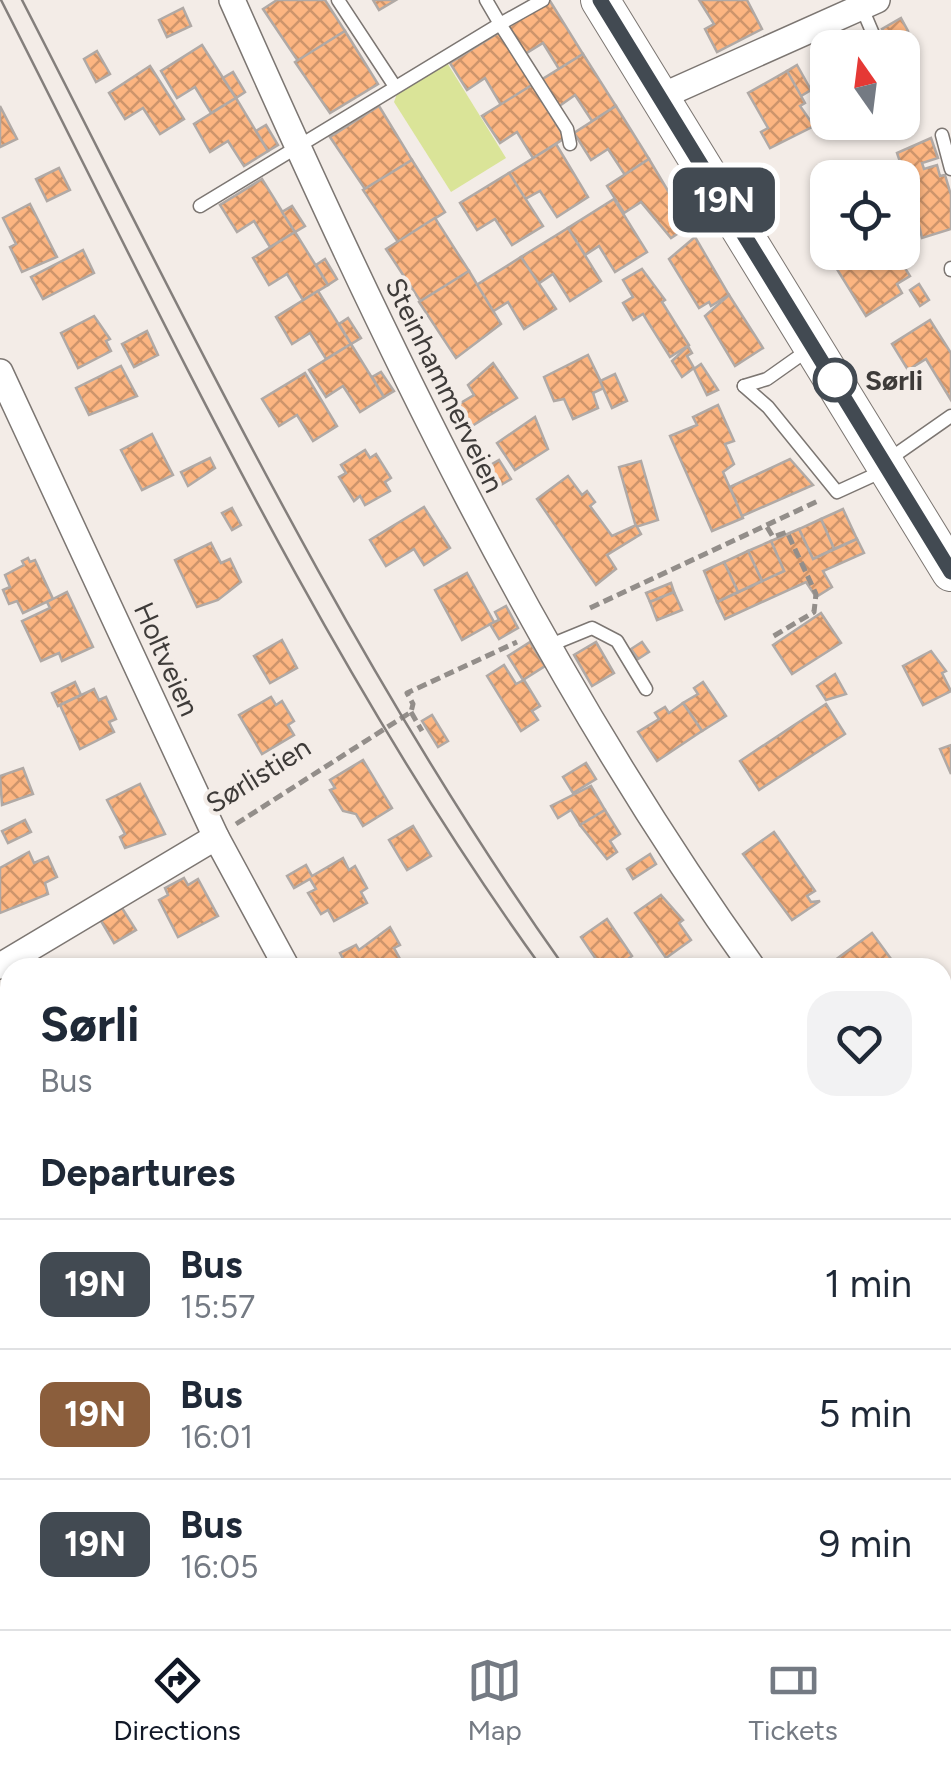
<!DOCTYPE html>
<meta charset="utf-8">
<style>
:root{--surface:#fff;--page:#f2f2f3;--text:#1f2937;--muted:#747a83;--line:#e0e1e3;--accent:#111827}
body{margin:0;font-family:Figtree,sans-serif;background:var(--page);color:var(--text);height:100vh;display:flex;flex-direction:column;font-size:38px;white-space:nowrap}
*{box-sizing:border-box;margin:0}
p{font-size:32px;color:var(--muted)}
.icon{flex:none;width:55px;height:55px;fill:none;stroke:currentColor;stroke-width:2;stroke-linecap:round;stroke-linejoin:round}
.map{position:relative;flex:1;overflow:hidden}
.details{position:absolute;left:0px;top:958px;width:952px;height:672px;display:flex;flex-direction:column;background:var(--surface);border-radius:30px 30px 0 0;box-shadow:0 2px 8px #0004}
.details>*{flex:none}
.badge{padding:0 20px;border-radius:15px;font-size:35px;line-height:65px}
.needle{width:65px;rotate:346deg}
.controls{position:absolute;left:810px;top:30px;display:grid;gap:20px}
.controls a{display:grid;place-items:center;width:110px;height:110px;border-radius:20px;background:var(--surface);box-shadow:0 2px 8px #0004;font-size:50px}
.map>.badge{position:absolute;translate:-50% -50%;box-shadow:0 0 0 5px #fff}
h2{padding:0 40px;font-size:38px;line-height:90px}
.round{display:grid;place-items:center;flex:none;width:105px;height:105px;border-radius:30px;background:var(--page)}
.summary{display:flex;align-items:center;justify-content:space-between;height:170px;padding:0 40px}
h1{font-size:48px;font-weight:700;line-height:75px}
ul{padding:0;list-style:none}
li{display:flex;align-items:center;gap:30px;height:130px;padding:0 40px;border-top:2px solid var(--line)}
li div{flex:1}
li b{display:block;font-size:38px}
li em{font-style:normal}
li .badge{min-width:110px;font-weight:700;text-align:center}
.tabs{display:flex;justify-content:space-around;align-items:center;height:140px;border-top:2px solid var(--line);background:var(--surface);font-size:28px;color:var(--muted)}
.tabs a{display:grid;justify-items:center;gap:5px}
.tabs .on{color:var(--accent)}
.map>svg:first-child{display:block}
.green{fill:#dae498}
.building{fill:url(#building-cross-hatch);stroke:#b0a9a5;stroke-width:2.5}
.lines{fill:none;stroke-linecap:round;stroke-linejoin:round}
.lane-casing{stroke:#7c7672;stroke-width:15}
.street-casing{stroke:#7c7672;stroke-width:28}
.secondary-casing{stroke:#7c7672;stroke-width:40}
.path{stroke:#938e8a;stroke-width:5;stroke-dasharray:10 5;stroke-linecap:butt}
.lane{stroke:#fff;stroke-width:12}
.street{stroke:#fff;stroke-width:25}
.secondary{stroke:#fff;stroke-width:38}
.tram{stroke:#847f7c;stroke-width:2.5}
.line-casing{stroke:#fff;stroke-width:22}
.line{stroke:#424a52;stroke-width:15}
.stop-dot{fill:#fff;stroke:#424a52;stroke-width:5}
.labels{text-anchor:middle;stroke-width:8;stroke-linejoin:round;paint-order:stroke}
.stop-label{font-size:28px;font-weight:bold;fill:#3e3b39;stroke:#f3ece7;text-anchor:start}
.street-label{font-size:28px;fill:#3e3b39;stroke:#f3ece7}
</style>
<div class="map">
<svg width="951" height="1629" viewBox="0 0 951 1629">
<defs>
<pattern id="building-cross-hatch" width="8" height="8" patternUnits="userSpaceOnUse" patternTransform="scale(2.5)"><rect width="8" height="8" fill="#fcb581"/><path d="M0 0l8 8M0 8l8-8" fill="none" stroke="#cd946b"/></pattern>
</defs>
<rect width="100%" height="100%" fill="#f3ece7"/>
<!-- green -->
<polygon class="green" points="446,61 506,158 451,192 394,102 398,91"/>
<!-- building -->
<g class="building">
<polygon points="277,0 325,0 345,31 298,61 263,9"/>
<polygon points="373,0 396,0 379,10"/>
<polygon points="699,0 747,0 762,29 717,52 705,29 714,24"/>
<polygon points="550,1 583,54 559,69 543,43 525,54 508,27"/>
<polygon points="183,8 191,26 167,37 159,20"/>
<polygon points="901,18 908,31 889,41 882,29"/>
<polygon points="345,31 378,84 330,113 295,62"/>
<polygon points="500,32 532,85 501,105 485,78 467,90 450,63"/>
<polygon points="867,37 874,48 849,48"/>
<polygon points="202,45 236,98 211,113 195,87 177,98 161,71"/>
<polygon points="97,51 110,74 96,82 84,59"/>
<polygon points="583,54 616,106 592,121 575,95 558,107 541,80"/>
<polygon points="797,65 811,90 801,96 787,71"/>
<polygon points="150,66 184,119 160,134 143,108 125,119 109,93"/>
<polygon points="787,71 805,103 800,106 814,126 770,148 761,132 768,128 748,93"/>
<polygon points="233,72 245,92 236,98 223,78"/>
<polygon points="532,85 565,138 533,158 517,132 500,143 482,116"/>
<polygon points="236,98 268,151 244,166 228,141 210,152 194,124"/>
<polygon points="0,106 17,139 0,147"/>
<polygon points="379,106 412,160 365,189 330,137"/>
<polygon points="616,106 649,159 625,175 608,149 591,160 574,133"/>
<polygon points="266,125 278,145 268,151 256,131"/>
<polygon points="931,138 938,158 922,163 924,169 937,165 940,176 945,175 951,195 951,229 922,238 916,212 908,214 902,198 902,176 911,173 910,169 903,171 897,153"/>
<polygon points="556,144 588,197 557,217 540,191 525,199 509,173"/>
<polygon points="649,159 689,226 671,238 641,202 624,213 607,186"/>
<polygon points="412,160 445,212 398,242 363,190"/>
<polygon points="59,168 70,190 47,201 36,179"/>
<polygon points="509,173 543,226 512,245 495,219 477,230 460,203"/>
<polygon points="262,179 295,232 270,247 254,221 237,232 220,205"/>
<polygon points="614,199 647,252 615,272 599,246 585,255 568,228"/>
<polygon points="30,204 57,257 22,272 10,247 16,244 3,218"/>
<polygon points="292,206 305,226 295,232 282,212"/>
<polygon points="435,218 469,271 421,302 386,249"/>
<polygon points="568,228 601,281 570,301 553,274 538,284 521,257"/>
<polygon points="295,232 328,285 303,300 287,274 269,285 253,258"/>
<polygon points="695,237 729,295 711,306 709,302 699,308 669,259"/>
<polygon points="83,250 94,273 43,299 31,277"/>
<polygon points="839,252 895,252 910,276 897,284 902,293 866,316 835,266 840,263 835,255"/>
<polygon points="521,257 556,309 524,329 508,302 492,312 475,286"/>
<polygon points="325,259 337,279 328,285 316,265"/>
<polygon points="642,269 665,300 662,302 689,345 670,357 643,314 633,320 623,303 633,297 623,280"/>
<polygon points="469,271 501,324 456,358 419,302"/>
<polygon points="919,284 929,300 920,306 910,290"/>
<polygon points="318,291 351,344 326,359 310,333 292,344 276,317"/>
<polygon points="729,295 763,348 735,366 705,316"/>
<polygon points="94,316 110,339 106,341 111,351 78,368 61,333"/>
<polygon points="348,318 361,338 351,344 339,324"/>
<polygon points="930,320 951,353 951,400 926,359 908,370 892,344"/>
<polygon points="147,331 158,355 134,367 122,344"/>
<polygon points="351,344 384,397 360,412 343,386 326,397 309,370"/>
<polygon points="688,346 692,353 687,356 694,368 682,377 672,361"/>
<polygon points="588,355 604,388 593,393 598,408 573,419 564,399 554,401 544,377"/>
<polygon points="493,363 517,398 472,426 459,404 474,395 468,385"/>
<polygon points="701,364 718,390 707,395 694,369"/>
<polygon points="121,366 137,396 89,415 76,388"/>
<polygon points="381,372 394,391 384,397 372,377"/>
<polygon points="305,373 337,426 313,441 297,415 279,426 262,399"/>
<polygon points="615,374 627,401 612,408 600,381"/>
<polygon points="718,405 734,441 725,444 734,464 723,472 743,518 712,531 670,436 697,425 693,417"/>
<polygon points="535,417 548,449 515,470 497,443"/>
<polygon points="152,434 173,475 142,490 121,450"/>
<polygon points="365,450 370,458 376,454 391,478 385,482 390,491 365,505 360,496 354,501 339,477 346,473 341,465"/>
<polygon points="210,458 215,468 188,486 181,472"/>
<polygon points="790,459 813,485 742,516 730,487"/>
<polygon points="499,460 511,479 489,492 477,473"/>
<polygon points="641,461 658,520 636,527 619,467"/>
<polygon points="568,476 582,495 587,491 595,502 590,506 612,536 636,525 641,534 607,555 616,569 596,585 537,499"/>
<polygon points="424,507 450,548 424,565 414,549 386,566 370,540"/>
<polygon points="232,508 241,525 232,530 222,513"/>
<polygon points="843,509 857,539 834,549 821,519"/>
<polygon points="821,519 834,549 813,559 799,529"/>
<polygon points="799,529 813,559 857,539 864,553 823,571 832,587 816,597 806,582 725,619 717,602 784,571 771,541"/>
<polygon points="771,541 784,571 762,581 748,551"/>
<polygon points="211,543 221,563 230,559 241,582 218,600 197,607 175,560"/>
<polygon points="748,551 762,581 738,592 724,562"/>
<polygon points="28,558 30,562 35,560 53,599 23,613 17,601 9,604 3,590 10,587 5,575 24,565 22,561"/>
<polygon points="724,562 738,592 717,602 704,571"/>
<polygon points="467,573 494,622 462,640 435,590"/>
<polygon points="671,583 674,592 650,602 646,593"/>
<polygon points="67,592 93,647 62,661 59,653 41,661 22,621 50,608 47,602"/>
<polygon points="674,592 682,610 657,620 650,602"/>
<polygon points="506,606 518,628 499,639 490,624 499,620 495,612"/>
<polygon points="821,613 841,643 792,674 773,645"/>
<polygon points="282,640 297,668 270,683 254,656"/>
<polygon points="530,642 545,666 523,680 508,656"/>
<polygon points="596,642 614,673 592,686 574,655"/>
<polygon points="642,642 649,652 638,659 631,649"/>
<polygon points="931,651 946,671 942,673 951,691 923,705 903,666"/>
<polygon points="504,665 516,684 524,680 540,706 532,711 538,720 521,731 487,676"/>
<polygon points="835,674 846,694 826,700 817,686"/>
<polygon points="75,682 81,695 58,706 52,693"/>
<polygon points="703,682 726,716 702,731 683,703 698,694 694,688"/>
<polygon points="94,689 99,700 106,697 116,719 109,722 114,732 80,749 60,705"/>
<polygon points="271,697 276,705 282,701 294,721 288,725 294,735 262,754 239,715"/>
<polygon points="683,703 702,731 657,761 638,732 659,719 655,713 665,707 669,713"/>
<polygon points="826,704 845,734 759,790 740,761"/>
<polygon points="432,715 448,741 438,747 422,721"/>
<polygon points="951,745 951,774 940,749"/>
<polygon points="363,760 392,808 363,826 356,814 343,811 330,790 335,788 330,780"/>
<polygon points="586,763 596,779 573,793 563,777"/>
<polygon points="23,768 33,794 2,805 0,776"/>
<polygon points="140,784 165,834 125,848 120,837 125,834 107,800"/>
<polygon points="591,786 605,810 580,825 571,810 558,818 551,806"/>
<polygon points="605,810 620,834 610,841 617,852 607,859 580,825"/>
<polygon points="25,820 31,832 8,843 2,831"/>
<polygon points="413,826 431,856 407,870 389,840"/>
<polygon points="774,832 815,891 807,896 811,902 820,901 792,920 743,854"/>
<polygon points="29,852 34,863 48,857 57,877 45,883 48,894 0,913 0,868"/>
<polygon points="650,854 656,864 633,879 627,869"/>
<polygon points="343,858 349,870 355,866 367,888 361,892 367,903 334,921 328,910 321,914 308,893 316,889 310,879 294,888 287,876 306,865 312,876"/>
<polygon points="184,878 188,885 198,879 218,916 178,937 159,900 168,895 165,888"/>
<polygon points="661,895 683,920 679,923 691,940 666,958 635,913"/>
<polygon points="122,908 136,930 114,943 101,921"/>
<polygon points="607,919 632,956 616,968 602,968 581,937"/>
<polygon points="390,927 400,945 394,948 400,959 383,968 348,968 340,953 356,945 359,950"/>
<polygon points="872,933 897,967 840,968 835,960"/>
<polygon points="3,1216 10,1225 10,1276 1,1283"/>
<polygon points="951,1277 951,1313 942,1319 942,1278 945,1281"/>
<polygon points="951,1313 951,1347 949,1349 942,1339 942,1319"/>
<polygon points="946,1533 951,1540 950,1561 942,1552"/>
<polygon points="71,1620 76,1620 89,1629 65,1629"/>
<polygon points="164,1620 213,1620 210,1624 204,1621 199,1629 178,1629"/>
<polygon points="498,1620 527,1620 529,1623 522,1629 505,1629"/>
</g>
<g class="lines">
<defs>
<g id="lane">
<polyline points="338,0 394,85"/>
<polyline points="486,0 500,24 543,0"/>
<polyline points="862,8 879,48"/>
<polyline points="942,135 951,169"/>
<polyline points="200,206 500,24 567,129 570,144"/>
<polyline points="951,268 951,270"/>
<polyline points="744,386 768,407 837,492 883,471"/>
<polyline points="744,386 767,379 808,350"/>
<polyline points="888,460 951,416"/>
<polyline points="548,646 592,628 617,641 646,689"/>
<polyline points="942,1218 951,1229"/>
<polyline points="121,1620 125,1629"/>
</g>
<g id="street">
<path d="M232 0C381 336 538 668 753 968"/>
<polyline points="660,97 877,0"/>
<polyline points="0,372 216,837 287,968"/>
<polyline points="0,966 216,837"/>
<polyline points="942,1014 951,1011"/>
<polyline points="0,1059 10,1085"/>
<polyline points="0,1318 10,1324"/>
<polyline points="0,1497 10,1471"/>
<polyline points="365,1620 373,1629"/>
<polyline points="705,1620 708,1629"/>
</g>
<polyline id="secondary" points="600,0 951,572"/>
</defs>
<!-- lane casing -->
<use href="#lane" class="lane-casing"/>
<!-- street casing -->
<use href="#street" class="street-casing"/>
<!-- secondary casing -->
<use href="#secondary" class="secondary-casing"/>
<!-- path -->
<g class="path">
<polyline points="767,527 773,537 787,532 816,594 814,612 772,637"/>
<polyline points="590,608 820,500"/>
<polyline points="411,712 422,731"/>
<polyline points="236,824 411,712 413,704 407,693 517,642"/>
</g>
<!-- lane -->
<use href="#lane" class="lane"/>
<!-- street -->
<use href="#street" class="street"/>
<!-- secondary -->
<use href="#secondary" class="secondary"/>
<!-- tram -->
<g class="tram">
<path d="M1 0C168 328 325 668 542 968"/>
<path d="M22 0C191 329 350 665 565 968"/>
<polyline points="942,1465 951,1476"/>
<polyline points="942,1493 951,1504"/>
</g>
</g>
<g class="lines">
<defs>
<polyline id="line" points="600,0 951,572"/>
</defs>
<!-- line casing -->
<use href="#line" class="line-casing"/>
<!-- line -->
<use href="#line" class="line"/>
</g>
<!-- markers -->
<circle class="stop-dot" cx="835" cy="380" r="20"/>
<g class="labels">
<!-- stop labels -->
<g class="stop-label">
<text x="865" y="390">Sørli</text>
</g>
<!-- street labels -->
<g class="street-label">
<text transform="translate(445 385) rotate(64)" y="10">Steinhammerveien</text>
<text transform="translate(167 659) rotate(66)" y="10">Holtveien</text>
<text transform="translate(258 775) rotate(-32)" y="10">Sørlistien</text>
</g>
</g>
</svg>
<div class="controls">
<a><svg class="needle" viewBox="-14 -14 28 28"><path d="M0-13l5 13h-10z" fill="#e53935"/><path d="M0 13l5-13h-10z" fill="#747a83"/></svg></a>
<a><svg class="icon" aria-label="locate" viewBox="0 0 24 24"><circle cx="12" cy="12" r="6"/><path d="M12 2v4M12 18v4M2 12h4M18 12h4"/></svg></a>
</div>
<b class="badge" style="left:724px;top:200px;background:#424a52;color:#fff">19N</b>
<section class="details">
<div class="summary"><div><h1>Sørli</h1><p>Bus</p></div><a class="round"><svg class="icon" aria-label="heart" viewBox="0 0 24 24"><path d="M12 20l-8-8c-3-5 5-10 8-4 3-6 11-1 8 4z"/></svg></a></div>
<h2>Departures</h2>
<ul>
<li><span class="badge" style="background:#424a52;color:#fff">19N</span><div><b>Bus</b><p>15:57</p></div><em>1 min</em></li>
<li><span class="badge" style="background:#8b5e3c;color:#fff">19N</span><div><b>Bus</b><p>16:01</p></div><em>5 min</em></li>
<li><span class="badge" style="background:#424a52;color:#fff">19N</span><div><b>Bus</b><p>16:05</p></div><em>9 min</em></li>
</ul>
</section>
</div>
<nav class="tabs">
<a class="on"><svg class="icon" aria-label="directions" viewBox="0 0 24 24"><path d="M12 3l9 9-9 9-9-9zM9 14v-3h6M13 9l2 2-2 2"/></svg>Directions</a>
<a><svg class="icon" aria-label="map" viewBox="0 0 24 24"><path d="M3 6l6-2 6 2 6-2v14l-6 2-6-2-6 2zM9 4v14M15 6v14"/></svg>Map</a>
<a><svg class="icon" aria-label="tickets" viewBox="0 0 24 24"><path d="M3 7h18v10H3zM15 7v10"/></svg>Tickets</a>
</nav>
